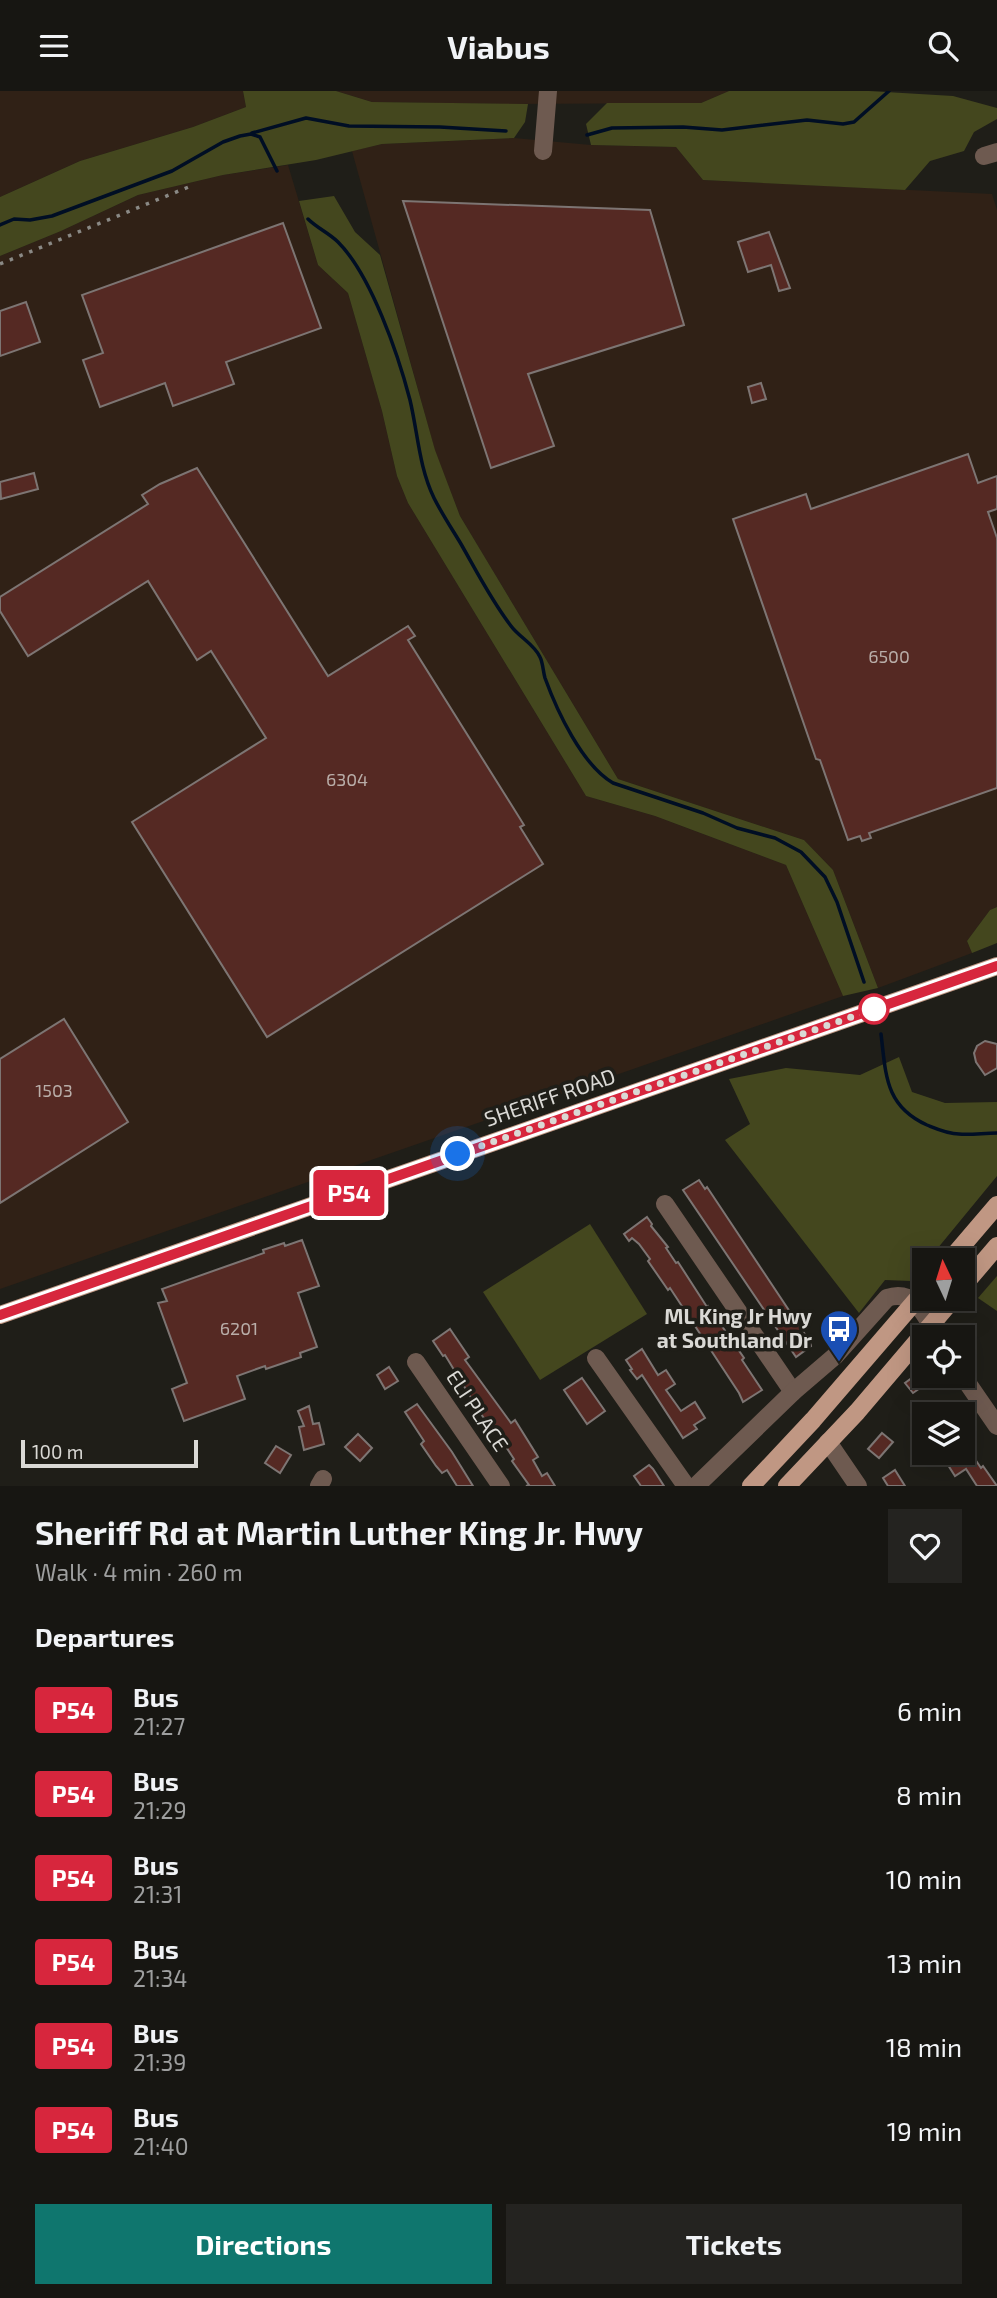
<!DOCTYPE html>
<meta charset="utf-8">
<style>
:root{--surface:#171612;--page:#242320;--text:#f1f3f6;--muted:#9e9f9f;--line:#363532;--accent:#0f766e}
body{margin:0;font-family:"Exo 2",sans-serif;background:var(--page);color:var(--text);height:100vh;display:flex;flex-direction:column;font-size:26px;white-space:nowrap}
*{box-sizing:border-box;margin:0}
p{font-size:23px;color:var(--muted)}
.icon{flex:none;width:38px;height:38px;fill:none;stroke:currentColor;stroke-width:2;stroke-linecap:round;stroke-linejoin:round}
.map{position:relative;height:1395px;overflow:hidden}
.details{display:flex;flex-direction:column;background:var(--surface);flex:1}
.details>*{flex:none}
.badge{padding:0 14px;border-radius:5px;font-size:24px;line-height:46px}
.needle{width:46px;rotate:356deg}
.fabs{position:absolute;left:912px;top:1157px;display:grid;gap:14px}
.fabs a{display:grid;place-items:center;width:63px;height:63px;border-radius:0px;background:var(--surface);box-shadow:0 7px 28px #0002,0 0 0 2px var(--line);font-size:35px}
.scale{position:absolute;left:21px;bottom:18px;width:177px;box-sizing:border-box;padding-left:7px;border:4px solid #dad9d5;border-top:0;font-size:19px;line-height:24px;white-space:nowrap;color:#dad9d5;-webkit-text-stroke:5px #1f1e18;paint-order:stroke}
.you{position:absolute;width:35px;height:35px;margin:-18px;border:5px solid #fff;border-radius:50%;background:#1a73e8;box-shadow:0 0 0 10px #1a73e833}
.map>.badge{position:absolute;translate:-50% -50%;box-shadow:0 0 0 4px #fff}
h2{padding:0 35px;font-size:26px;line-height:63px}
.round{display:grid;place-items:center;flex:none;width:74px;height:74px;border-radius:0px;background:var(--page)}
.head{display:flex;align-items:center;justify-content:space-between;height:119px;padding:0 35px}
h1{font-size:33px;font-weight:700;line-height:52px}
.button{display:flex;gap:14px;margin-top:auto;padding:14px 35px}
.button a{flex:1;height:80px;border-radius:0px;background:var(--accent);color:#fff;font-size:28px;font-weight:700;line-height:80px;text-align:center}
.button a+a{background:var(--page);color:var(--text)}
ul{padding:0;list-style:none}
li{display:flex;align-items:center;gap:21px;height:84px;padding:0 35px}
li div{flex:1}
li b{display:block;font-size:26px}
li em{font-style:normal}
li .badge{min-width:77px;font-weight:700;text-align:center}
header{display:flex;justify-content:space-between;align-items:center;height:91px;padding:0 35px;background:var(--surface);font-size:32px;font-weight:700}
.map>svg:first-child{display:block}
.industrial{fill:#302116}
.green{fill:#44471e}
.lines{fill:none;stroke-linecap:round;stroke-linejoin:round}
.stream{stroke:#000e24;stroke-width:3.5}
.building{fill:#552923;stroke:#7d7573;stroke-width:2}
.minor{stroke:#6e5a50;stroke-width:18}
.major{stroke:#c09783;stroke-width:18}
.rail{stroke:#8a8985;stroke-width:3.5;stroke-dasharray:3.5 7;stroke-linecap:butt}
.line-casing{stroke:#fff;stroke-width:16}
.line{stroke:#d7263d;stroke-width:10}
.walk{stroke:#dad9d5;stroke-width:7;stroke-dasharray:0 12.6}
.stop-dot{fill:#fff;stroke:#d7263d;stroke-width:3.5}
.labels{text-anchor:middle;stroke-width:7;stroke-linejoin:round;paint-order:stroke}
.number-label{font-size:18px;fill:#b9ada8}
.street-label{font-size:21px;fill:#dad9d5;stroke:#1f1e18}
.poi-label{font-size:21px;font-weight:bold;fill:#dad9d5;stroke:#1f1e18;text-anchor:end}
</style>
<header><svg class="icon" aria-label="menu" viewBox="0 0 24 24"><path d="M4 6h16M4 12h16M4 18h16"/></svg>Viabus<svg class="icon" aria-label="search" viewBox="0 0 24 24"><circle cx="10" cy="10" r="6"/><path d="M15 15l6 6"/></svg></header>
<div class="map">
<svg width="997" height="1395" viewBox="0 0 997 1395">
<rect width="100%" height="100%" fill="#1f1e18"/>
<!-- industrial -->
<g class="industrial">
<polygon points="0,0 243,0 246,16 193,36 80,70 0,106"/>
<polygon points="336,0 729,0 701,12 507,13 372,11"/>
<polygon points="514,47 591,54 676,56 703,89 992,103 997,119 997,816 990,819 967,850 972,862 878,897 833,779 804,749 618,688 460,425 435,360 352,60 382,53"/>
<polygon points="288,74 318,174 348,202 382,320 397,385 408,412 586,705 655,725 786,774 843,905 0,1198 0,165 61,140 138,104 223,84"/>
</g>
<!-- green -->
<g class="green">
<polygon points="243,0 336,0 372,11 528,13 525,31 514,47 382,53 316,69 223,84 138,104 61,140 0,165 0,106 80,70 193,36 246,16"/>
<polygon points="729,0 869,0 953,5 997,17 997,28 974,41 964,60 930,70 905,99 703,89 676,56 591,54 586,33 607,12 701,12"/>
<polygon points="334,105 355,141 380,164 435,359 460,425 618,688 804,749 833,779 878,897 843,905 786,774 655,725 586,705 408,412 397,385 382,320 348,202 318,174 299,110"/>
<polygon points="997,816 997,852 972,862 967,850 990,819"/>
<polygon points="899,966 912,1001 945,1012 997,1011 997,1085 928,1169 924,1169 924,1174 911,1190 885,1189 859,1222 725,1049 750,1033 729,988 786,977 860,984"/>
<polygon points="590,1133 647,1223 540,1289 483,1201"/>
<polygon points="997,1185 997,1220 978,1207"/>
</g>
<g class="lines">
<!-- stream -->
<g class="stream">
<polyline points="252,42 306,27 349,35 440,36 506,40"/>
<polyline points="587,44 612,37 683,36 722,39 807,29 843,33 854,31 889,0"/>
<path d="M308 128C317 137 329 142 338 151 371 184 398 263 410 309 418 343 419 376 434 407 442 423 452 438 461 453 477 481 491 509 511 535 519 546 534 553 540 566 543 572 543 580 545 587 557 620 582 674 613 692L703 722 737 737 775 747 801 761 825 786 837 811 864 891"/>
<polyline points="0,134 14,128 30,129 52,125 172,80 223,51 240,45 251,43 260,46 277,80"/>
<path d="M881 943C886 984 885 1015 927 1034 937 1038 948 1043 959 1043 971 1044 984 1042 997 1042"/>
</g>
</g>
<!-- building -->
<g class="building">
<polygon points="403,110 650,119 684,234 528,283 554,355 491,377"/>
<polygon points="283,132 321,237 226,271 234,293 173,315 165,292 100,316 83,269 103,262 82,204"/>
<polygon points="769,141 790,197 779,200 771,174 748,181 738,151"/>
<polygon points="26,211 40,251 0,265 0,220"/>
<polygon points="761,292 766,308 752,312 748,296"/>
<polygon points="968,363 978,392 997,385 997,418 988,421 997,447 997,697 869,742 871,747 862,750 860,745 848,749 820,669 816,668 733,428 806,403 811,418"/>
<polygon points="197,377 328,585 408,535 415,545 408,549 524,734 520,736 543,773 267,946 132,731 266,647 211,560 197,569 148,490 28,565 0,520 0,506 148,413 142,404 160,393"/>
<polygon points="34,382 38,398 1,408 0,391"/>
<polygon points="64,928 128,1031 0,1112 0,968"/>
<polygon points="985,950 997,953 997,977 985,984 976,971 974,962 977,955"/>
<polygon points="699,1089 705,1098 707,1096 810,1251 811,1255 796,1266 683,1099"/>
<polygon points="647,1126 652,1133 651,1135 668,1156 666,1157 676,1172 678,1171 707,1216 708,1215 744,1267 742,1269 762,1299 743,1311 739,1302 670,1197 668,1199 648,1170 650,1168 639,1153 632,1147 629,1150 624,1143"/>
<polygon points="302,1149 319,1195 298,1202 317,1256 300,1262 301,1266 266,1278 265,1275 237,1285 245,1308 184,1330 172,1298 187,1292 158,1212 167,1210 162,1198 264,1162 263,1159 284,1152 285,1155"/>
<polygon points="450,1238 469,1266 465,1269 511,1332 515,1329 538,1366 533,1369 542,1385 547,1382 555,1395 526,1395 529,1394 512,1370 514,1368 493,1336 491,1337 481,1323 445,1264 443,1265 433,1250"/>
<polygon points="642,1258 658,1284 666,1279 675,1293 666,1299 681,1320 695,1311 705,1327 694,1334 697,1338 683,1347 642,1284 637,1288 630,1279 632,1278 626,1269"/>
<polygon points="389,1276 398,1290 385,1298 377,1284"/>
<polygon points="924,1278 924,1284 939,1284 913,1302 905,1292"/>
<polygon points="582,1287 605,1320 587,1333 564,1299"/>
<polygon points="417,1313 452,1361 473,1395 457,1395 447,1379 442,1382 436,1375 421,1353 424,1350 405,1321"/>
<polygon points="309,1315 313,1333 319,1332 324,1353 304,1359 299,1336 304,1335 298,1320"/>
<polygon points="882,1342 893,1351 879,1367 868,1358"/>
<polygon points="358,1343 372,1357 360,1370 345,1356"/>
<polygon points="962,1349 981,1377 983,1375 997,1395 977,1395 966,1378 955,1385 948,1374 956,1369 951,1362 962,1362"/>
<polygon points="276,1355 291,1364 280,1382 265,1372"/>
<polygon points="649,1374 653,1378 664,1395 641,1395 634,1385"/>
<polygon points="895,1379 905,1395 888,1395 883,1387"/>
</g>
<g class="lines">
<!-- minor -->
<g class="minor">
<polyline points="543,60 548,0"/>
<polyline points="984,65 997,61"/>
<polyline points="665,1113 793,1301"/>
<polyline points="596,1267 686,1395"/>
<polyline points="416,1271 501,1395"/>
<polyline points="962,1284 997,1335"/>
<polyline points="828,1351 858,1395"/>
<polyline points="319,1395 323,1388"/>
<path d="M696 1395 793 1301 835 1265 887 1207C915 1197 926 1226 938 1246"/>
</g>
<!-- major -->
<g class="major">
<polyline points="950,1169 997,1114"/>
<polyline points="962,1196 997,1155"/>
<polyline points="0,1224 997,875"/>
<polyline points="751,1395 813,1329 924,1200"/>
<polyline points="787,1395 857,1321 953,1208"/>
</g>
<!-- rail -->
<polyline class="rail" points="0,173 191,95"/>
</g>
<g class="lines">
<defs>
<polyline id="line" points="0,1224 997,875"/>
</defs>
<!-- line casing -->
<use href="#line" class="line-casing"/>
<!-- line -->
<use href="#line" class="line"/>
<!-- walk -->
<polyline class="walk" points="458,1063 883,915 874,918"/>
</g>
<!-- icons -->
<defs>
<symbol id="bus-pin" viewBox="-11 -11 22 30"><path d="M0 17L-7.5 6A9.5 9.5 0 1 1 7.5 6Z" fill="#1a4fb4" stroke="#1f1e18"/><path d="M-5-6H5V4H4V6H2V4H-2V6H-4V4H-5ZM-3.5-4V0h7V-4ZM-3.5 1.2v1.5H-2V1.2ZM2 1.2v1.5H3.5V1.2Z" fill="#fff"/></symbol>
</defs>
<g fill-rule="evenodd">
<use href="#bus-pin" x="817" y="1216" width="44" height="60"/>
</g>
<!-- markers -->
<circle class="stop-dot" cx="874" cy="918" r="14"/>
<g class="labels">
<!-- number labels -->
<g class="number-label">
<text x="889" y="572">6500</text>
<text x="347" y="695">6304</text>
<text x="54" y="1006">1503</text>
<text x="239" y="1244">6201</text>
</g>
<!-- street labels -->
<g class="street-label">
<text transform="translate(550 1007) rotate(-19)" y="7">SHERIFF ROAD</text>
<text transform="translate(477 1320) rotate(56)" y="7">ELI PLACE</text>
</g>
<!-- poi labels -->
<g class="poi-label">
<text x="812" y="1233">ML King Jr Hwy<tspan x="812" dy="24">at Southland Dr</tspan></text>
</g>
</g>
</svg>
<div class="fabs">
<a><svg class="needle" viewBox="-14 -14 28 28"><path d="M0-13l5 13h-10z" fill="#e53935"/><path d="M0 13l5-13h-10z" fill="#9e9f9f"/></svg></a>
<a><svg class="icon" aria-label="locate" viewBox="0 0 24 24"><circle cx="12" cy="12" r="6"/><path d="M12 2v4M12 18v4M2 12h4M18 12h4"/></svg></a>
<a><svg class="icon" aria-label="layers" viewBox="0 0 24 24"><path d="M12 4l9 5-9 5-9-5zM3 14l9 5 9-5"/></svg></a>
</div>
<div class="scale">100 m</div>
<div class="you" style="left:458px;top:1063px"></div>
<b class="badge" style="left:349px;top:1102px;background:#d7263d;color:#fff">P54</b>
</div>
<section class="details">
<div class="head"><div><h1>Sheriff Rd at Martin Luther King Jr. Hwy</h1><p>Walk · 4 min · 260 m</p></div><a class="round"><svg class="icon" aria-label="heart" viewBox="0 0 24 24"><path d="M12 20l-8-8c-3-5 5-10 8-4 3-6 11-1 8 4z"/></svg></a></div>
<h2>Departures</h2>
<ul>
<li><span class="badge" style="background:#d7263d;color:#fff">P54</span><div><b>Bus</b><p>21:27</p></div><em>6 min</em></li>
<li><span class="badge" style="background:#d7263d;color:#fff">P54</span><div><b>Bus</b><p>21:29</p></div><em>8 min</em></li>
<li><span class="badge" style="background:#d7263d;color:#fff">P54</span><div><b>Bus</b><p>21:31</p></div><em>10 min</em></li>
<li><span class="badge" style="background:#d7263d;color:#fff">P54</span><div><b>Bus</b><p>21:34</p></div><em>13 min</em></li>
<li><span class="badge" style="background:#d7263d;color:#fff">P54</span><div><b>Bus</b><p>21:39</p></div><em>18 min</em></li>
<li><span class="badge" style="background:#d7263d;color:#fff">P54</span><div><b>Bus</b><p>21:40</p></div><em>19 min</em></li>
</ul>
<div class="button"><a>Directions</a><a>Tickets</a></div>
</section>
